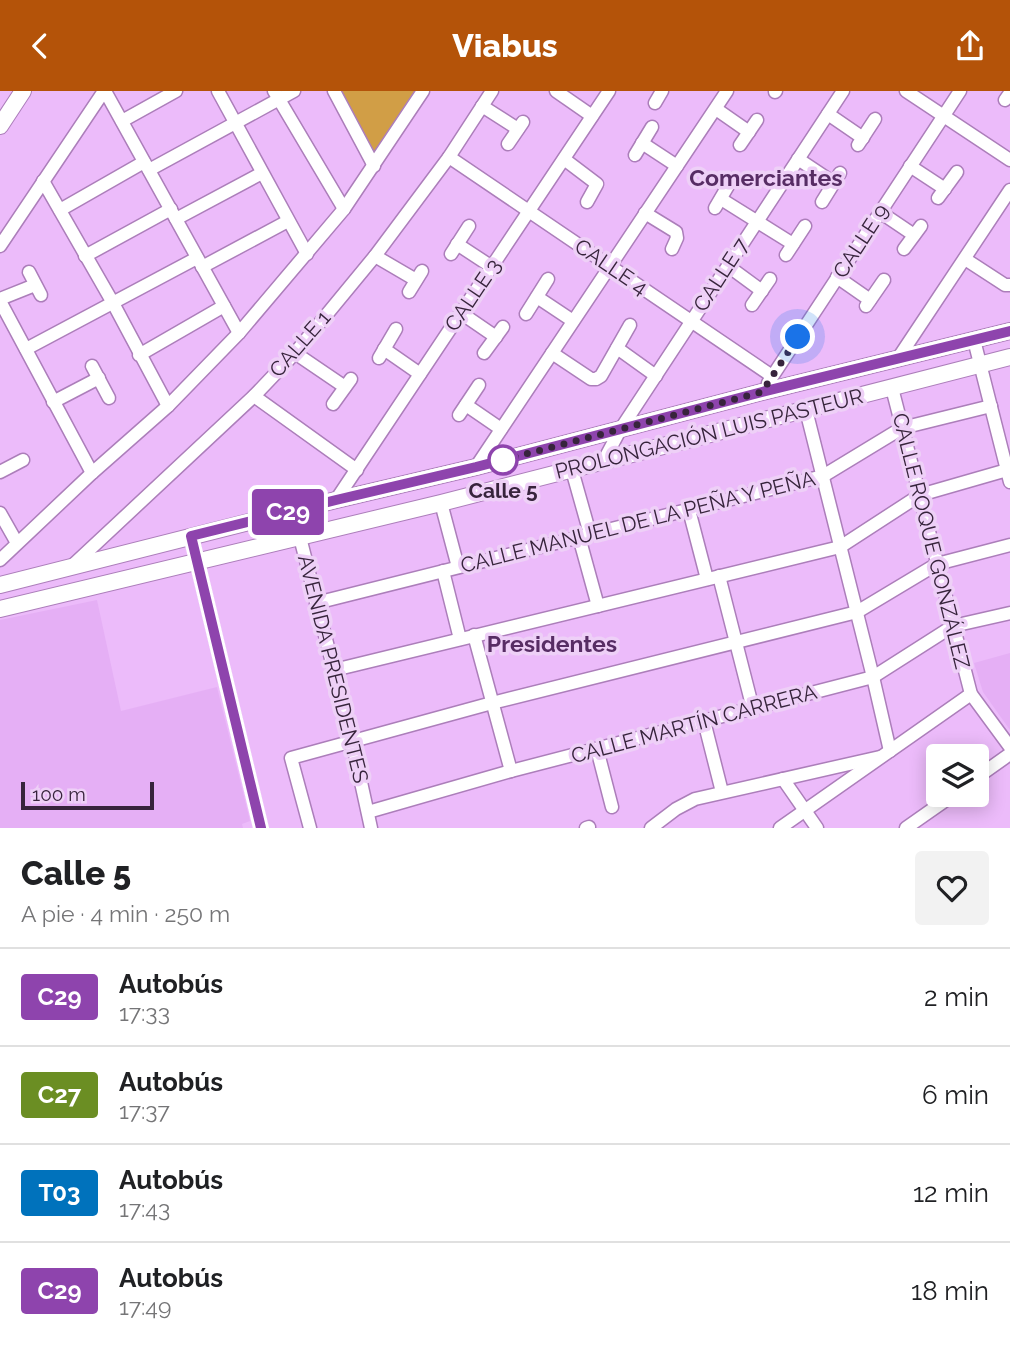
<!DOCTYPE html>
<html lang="es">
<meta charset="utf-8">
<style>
:root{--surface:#fff;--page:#f2f2f2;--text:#202124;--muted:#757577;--line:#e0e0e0;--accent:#b45309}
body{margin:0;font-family:Raleway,sans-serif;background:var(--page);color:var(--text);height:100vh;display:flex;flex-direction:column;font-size:26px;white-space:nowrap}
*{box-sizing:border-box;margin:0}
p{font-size:23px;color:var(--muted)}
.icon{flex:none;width:38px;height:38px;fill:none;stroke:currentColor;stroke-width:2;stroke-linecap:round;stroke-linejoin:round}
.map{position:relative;height:737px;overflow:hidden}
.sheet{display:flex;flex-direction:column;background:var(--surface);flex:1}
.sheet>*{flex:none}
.badge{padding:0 14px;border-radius:5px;font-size:24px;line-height:46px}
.fabs{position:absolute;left:926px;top:653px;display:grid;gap:14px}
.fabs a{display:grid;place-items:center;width:63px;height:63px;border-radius:7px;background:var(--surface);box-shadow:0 4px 18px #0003;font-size:35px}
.scale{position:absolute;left:21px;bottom:18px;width:133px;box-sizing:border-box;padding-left:7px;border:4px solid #37243c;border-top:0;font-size:19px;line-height:24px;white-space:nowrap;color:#37243c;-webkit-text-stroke:5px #eed0f7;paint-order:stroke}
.you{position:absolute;width:35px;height:35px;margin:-18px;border:5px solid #fff;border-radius:50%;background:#1a73e8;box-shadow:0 0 0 10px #1a73e833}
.map>.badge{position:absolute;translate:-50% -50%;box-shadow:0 0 0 4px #fff}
.round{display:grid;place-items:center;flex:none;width:74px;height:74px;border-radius:7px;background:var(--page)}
.head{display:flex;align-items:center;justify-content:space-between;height:119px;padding:0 21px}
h1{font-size:33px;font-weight:800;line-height:52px}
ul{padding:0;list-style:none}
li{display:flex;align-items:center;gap:21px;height:98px;padding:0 21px;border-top:2px solid var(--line)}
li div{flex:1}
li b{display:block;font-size:26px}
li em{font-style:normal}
li .badge{min-width:77px;font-weight:700;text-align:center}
header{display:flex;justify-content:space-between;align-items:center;height:91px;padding:0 21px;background:var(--accent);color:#fff;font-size:32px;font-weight:800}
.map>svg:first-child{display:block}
.built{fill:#e5aff5}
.green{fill:#d19e46}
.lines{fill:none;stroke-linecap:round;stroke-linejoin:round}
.minor-casing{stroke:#ac7eba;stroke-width:15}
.major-casing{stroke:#ac7eba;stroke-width:18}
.minor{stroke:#fff;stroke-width:12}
.major{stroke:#fff;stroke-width:16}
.line-casing{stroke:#fff;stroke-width:16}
.line{stroke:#8e44ad;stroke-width:10}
.walk{stroke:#37243c;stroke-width:7;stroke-dasharray:0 12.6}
.stop-dot{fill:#fff;stroke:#8e44ad;stroke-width:3.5}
.labels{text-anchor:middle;stroke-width:7;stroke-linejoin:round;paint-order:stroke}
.street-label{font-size:21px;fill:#37243c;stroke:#eed0f7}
.stop-label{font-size:21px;font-weight:bold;fill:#37243c;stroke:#eed0f7}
.neighbourhood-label{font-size:23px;font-weight:bold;fill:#572d64;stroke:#eed0f7}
</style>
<header><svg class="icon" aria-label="back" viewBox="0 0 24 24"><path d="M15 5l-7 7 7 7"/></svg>Viabus<svg class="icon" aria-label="share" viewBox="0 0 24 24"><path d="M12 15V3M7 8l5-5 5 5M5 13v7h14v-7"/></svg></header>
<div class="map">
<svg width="1010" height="737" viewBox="0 0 1010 737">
<rect width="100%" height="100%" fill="#ecbbfa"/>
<!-- built -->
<g class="built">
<polygon points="97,509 121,620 217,596 250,730 242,733 243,737 0,737 0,529"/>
<polygon points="1010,562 1010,639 983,601 974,572"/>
</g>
<!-- green -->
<polygon class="green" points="338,0 419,0 374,68"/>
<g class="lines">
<defs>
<g id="minor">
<polyline points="105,0 239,242"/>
<polyline points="218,0 307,163"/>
<polyline points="274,0 344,118"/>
<polyline points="334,0 374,75"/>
<polyline points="556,0 592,25"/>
<polyline points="906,0 1010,69"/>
<polyline points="775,1 776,0"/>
<polyline points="1005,9 1010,2"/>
<polyline points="655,12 662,0"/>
<polyline points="482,15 518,38"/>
<polyline points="716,18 749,41"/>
<polyline points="828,23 863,47"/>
<polyline points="122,30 176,0"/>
<polyline points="642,52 677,75"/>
<polyline points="508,53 523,31"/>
<polyline points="740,54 757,29"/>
<polyline points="858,54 875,28"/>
<polyline points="635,64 652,36"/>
<polyline points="449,66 772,285"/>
<polyline points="564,68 597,93 587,111"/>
<polyline points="798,68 834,92"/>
<polyline points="910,75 945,98"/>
<polyline points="149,79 294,0"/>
<polyline points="43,90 113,212 168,315"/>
<polyline points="938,107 957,81"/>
<polyline points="721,108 793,153"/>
<polyline points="822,111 840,82"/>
<polyline points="715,117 732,88"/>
<polyline points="60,119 144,71"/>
<polyline points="880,121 914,144"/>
<polyline points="645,122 676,141 677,147 672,158"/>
<polyline points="176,128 262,82"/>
<polyline points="457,153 492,176"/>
<polyline points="0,155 104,0"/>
<polyline points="904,158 921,135"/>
<polyline points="451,163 469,135"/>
<polyline points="786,164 805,135"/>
<polyline points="85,165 171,118"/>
<polyline points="375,165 416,189"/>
<polyline points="965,168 1005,194 1010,194"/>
<polyline points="728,175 762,200"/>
<polyline points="202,176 288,130"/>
<polyline points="29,181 41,204"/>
<polyline points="837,186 870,209"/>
<polyline points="409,201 422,180"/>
<polyline points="537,206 573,230"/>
<polyline points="0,208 35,194"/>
<polyline points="0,210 92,382"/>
<polyline points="752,214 770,188"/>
<polyline points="866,215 884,189"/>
<polyline points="461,222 496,246"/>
<polyline points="526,223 548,188"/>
<polyline points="974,249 1010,391"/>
<polyline points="617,257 656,285"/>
<polyline points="26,258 197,167"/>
<polyline points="384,258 420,283"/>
<polyline points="295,262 345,296"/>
<polyline points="484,262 503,236"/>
<polyline points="552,262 591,288 596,288 601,285 630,234"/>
<polyline points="139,264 224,215"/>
<polyline points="379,267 396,238"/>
<polyline points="897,269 1010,99"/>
<polyline points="92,275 109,307"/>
<polyline points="768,292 960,0"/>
<polyline points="892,297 971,603 1010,656"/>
<polyline points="254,305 357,379"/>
<polyline points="53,311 99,287"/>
<polyline points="333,313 351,288"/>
<polyline points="466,314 501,338"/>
<polyline points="806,319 873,586 890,660"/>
<polyline points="459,324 479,294"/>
<polyline points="603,371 620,339 843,0"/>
<polyline points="476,376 727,0"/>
<polyline points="572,379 590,443"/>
<polyline points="0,381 23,369"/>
<polyline points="336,409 609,0"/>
<polyline points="441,412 458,476"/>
<polyline points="293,419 352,650 371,737"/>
<polyline points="689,419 707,488"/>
<polyline points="0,422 17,452"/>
<polyline points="191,445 261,737"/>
<polyline points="579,446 598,515"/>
<polyline points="0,469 92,382 168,315 239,242 344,118 423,0"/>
<polyline points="72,475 254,305 295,262 375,165 449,66 492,0"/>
<polyline points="443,480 460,548"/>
<polyline points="719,485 753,618"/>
<polyline points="316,512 823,385 902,337 991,315"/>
<polyline points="474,544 511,680"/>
<polyline points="334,579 840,456 920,404 1007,379"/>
<polyline points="704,630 722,701"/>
<polyline points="597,658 612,716"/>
<polyline points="976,687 1010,663"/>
<polyline points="783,688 817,737"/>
<polyline points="368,721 511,680 873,586 953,535 1010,522"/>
<polyline points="310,737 291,667 492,612 857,521 937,473 1010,454"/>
<polyline points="586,737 589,736"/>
<polyline points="651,737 676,718 695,708 880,666"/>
<polyline points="780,737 971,603"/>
<polyline points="906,737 953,704"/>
</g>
<g id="major">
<polyline points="0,35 23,0"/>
<polyline points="0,494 336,409 476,376 762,301 1010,240"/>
<polyline points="0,518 441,412 1010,266"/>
</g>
</defs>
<!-- minor casing -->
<use href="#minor" class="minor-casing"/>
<!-- major casing -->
<use href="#major" class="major-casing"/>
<!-- minor -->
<use href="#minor" class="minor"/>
<!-- major -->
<use href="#major" class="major"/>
</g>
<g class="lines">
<defs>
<polyline id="line" points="261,737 191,445 336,409 476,376 762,301 1010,240"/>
</defs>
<!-- line casing -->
<use href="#line" class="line-casing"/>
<!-- line -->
<use href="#line" class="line"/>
<!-- walk -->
<polyline class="walk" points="503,369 762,301 798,246"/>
</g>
<!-- markers -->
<circle class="stop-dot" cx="503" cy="369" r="14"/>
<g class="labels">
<!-- street labels -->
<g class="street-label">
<text transform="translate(861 150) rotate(-57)" y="7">CALLE 9</text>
<text transform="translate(611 176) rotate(34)" y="7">CALLE 4</text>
<text transform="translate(721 184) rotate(-57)" y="7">CALLE 7</text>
<text transform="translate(473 204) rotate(-56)" y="7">CALLE 3</text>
<text transform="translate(300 253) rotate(-49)" y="7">CALLE 1</text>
<text transform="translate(709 343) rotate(-14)" y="7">PROLONGACIÓN LUIS PASTEUR</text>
<text transform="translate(638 431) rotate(-14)" y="7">CALLE MANUEL DE LA PEÑA Y PEÑA</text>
<text transform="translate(931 450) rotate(76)" y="7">CALLE ROQUE GONZÁLEZ</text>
<text transform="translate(333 578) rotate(76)" y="7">AVENIDA PRESIDENTES</text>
<text transform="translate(694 633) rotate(-15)" y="7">CALLE MARTÍN CARRERA</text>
</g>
<!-- stop labels -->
<g class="stop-label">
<text x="503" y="407">Calle 5</text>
</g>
<!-- neighbourhood labels -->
<g class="neighbourhood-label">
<text x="766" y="95">Comerciantes</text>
<text x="552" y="561">Presidentes</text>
</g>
</g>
</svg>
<div class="fabs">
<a><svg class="icon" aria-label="layers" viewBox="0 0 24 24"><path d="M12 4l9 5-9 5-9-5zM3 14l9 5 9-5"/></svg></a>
</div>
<div class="scale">100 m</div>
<div class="you" style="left:798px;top:246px"></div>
<b class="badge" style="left:288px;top:421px;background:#8e44ad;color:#fff">C29</b>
</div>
<section class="sheet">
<div class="head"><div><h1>Calle 5</h1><p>A pie · 4 min · 250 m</p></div><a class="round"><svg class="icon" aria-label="heart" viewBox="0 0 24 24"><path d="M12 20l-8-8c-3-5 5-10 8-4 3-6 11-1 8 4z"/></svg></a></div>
<ul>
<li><span class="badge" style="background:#8e44ad;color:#fff">C29</span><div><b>Autobús</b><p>17:33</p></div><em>2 min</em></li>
<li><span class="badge" style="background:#6b8e23;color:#fff">C27</span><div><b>Autobús</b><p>17:37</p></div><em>6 min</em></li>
<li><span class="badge" style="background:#0072bc;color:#fff">T03</span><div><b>Autobús</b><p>17:43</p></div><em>12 min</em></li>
<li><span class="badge" style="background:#8e44ad;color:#fff">C29</span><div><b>Autobús</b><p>17:49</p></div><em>18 min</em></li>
</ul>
</section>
